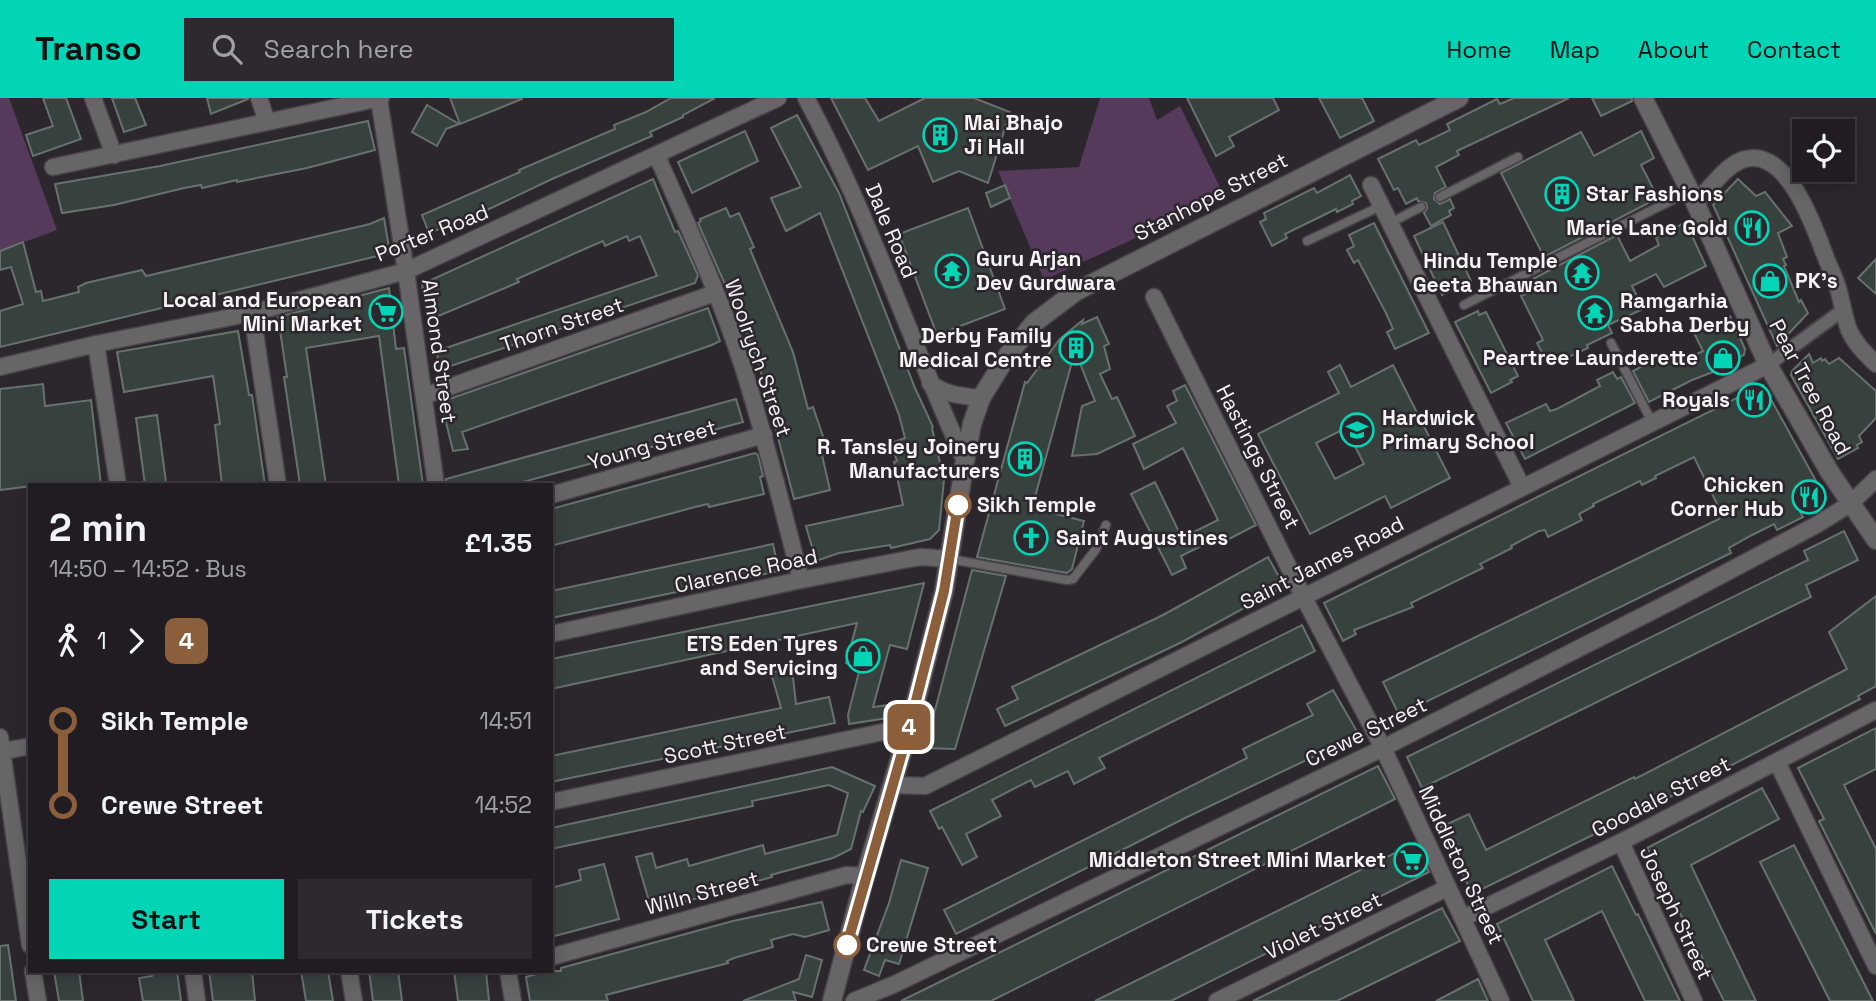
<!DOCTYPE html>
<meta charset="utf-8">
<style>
:root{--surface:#211c22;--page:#2d292f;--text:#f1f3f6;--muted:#a2a1a5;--line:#3e3a40;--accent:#02d5b6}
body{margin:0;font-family:"Space Grotesk",sans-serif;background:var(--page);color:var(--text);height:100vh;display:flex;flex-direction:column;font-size:26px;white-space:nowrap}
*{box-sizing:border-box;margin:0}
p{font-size:23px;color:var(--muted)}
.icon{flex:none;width:38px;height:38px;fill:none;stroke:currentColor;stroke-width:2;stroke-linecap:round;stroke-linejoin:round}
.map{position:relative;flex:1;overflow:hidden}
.side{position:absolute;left:28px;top:385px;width:525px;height:490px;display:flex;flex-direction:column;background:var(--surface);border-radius:0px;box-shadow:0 4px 18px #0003,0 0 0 2px var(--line)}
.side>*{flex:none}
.badge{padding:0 14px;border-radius:10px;font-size:24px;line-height:46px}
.fabs{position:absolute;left:1792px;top:21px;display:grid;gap:14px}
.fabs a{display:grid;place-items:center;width:63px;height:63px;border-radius:0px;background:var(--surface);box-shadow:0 4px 18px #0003,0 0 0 2px var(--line);font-size:35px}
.map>.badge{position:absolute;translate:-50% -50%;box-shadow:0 0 0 4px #fff}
.legs{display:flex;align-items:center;gap:10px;height:77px;padding:0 21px;font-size:23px}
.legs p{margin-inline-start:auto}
.summary{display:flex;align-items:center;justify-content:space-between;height:119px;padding:0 21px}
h1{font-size:38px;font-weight:800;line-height:52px}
.action{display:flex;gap:14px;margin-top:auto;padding:14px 21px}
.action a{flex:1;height:80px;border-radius:0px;background:var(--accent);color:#111;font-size:28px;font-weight:800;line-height:80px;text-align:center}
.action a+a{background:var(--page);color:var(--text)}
ul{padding:0 21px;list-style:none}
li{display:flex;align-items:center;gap:24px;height:84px;font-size:26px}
li i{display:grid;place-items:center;width:10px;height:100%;margin:0 9px;background:currentColor}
li i::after{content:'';width:18px;height:18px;margin:-9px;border:5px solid;border-radius:50%;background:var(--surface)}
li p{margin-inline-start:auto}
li:first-child i{background:linear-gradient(#0000 50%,currentColor 0)}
li:last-child i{background:linear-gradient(currentColor 50%,#0000 0)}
header{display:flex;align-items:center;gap:42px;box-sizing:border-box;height:98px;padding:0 35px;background:var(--accent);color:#111}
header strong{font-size:33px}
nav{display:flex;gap:38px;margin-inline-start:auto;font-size:24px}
.search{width:490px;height:63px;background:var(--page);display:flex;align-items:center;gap:18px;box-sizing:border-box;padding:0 24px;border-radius:0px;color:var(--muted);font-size:26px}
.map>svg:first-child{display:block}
.green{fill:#553a5c}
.building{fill:#37423f;stroke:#67726f;stroke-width:2;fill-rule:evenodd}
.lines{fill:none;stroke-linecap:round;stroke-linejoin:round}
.service-casing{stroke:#484349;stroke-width:11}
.pedestrian-casing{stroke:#484349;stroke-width:16}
.minor-casing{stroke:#484349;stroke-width:19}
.tertiary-casing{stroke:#484349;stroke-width:21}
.service{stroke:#686569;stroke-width:8}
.pedestrian{stroke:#686569;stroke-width:12}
.minor{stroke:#686569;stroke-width:16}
.tertiary{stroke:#686569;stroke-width:18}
.line-1-casing{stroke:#fff;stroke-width:16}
.line-1{stroke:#8b5e3c;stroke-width:10}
.stop-1-dot{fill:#fff;stroke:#8b5e3c;stroke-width:3.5}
.labels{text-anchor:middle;stroke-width:5;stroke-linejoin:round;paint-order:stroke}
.poi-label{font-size:21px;font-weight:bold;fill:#f6f3f7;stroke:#2c262d;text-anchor:end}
.street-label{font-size:21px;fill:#f6f3f7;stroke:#2c262d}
.stop-label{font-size:21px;font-weight:bold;fill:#f6f3f7;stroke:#2c262d;text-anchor:start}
</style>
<header>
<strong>Transo</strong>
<div class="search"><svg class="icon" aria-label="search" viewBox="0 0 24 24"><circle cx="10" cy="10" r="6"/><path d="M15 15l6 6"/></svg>Search here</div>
<nav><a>Home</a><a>Map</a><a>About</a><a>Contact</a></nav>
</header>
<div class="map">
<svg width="1876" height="903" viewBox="0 0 1876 903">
<rect width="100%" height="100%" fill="#2c262d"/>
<!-- green -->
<g class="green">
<polygon points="0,0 9,0 57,132 0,153"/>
<polygon points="1100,0 1149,0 1157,22 1180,8 1225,99 1044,182 998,73 1079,69"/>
</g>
<!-- building -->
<g class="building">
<polygon points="43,0 66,0 81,41 33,58 26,37 53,28"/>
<polygon points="112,0 135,0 146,27 124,34"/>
<polygon points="207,0 248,0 248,1 211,16"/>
<polygon points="450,0 522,0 522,1 460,26"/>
<polygon points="671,0 715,0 683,17 683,19 650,34 652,38 552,81 487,112 429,135 422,117 520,74 519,72 615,31 614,27 646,14"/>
<polygon points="831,0 865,0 879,23 925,0 974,0 1010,14 988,85 959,73 933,84 918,48 868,72"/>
<polygon points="1187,0 1273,0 1279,12 1229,39 1234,48 1216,58"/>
<polygon points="1319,0 1362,0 1374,23 1340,40"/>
<polygon points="1514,0 1569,0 1457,53 1459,57 1436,69 1446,89 1435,95 1434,101 1440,106 1450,101 1454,110 1449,113 1451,117 1431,128 1424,115 1427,110 1426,105 1418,103 1417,100 1406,106 1398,90 1394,92 1378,61 1416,42 1419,47 1450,32 1447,26 1497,1 1500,6"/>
<polygon points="1592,0 1632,0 1632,3 1601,18"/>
<polygon points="427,7 459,26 446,31 437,48 412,34"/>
<polygon points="797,17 839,95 915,290 933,329 932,330 944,382 939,432 930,441 891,450 890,447 839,455 816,463 806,428 903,407 894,364 897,363 891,345 905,340 899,317 820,115 786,133 771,100 801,89 771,30"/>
<polygon points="368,23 375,52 307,70 237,84 237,82 202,90 201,87 184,90 114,107 62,115 55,86 160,68"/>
<polygon points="745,33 758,63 692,95 678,64"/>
<polygon points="1641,33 1654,60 1641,67 1658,100 1544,159 1501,75 1581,34 1594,58"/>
<polygon points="1350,77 1361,98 1352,103 1353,106 1337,114 1336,111 1285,136 1287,140 1272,148 1260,124 1266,121 1264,115 1314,90 1317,95"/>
<polygon points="653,81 675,134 678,133 698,177 695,185 439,272 437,253 657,178 640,138 629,143 627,138 605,148 603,143 589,149 517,181 519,184 436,219 430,207 425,208 422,186"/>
<polygon points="1738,81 1756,98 1765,94 1792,128 1778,135 1787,159 1783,161 1786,167 1784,168 1799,204 1801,202 1808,215 1777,248 1713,107"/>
<polygon points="1005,87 1010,100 991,109 986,95"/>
<polygon points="726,110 730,119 739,115 754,149 750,151 793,254 808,311 813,309 826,347 828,356 822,357 830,392 794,401 757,259 698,125 701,123 700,121"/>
<polygon points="968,110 1005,211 937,237 899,136"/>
<polygon points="384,120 390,155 0,249 0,213 23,206 11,169 0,172 0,153 23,144 36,194 41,193 43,203 79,194 78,189 86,185 142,172 146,178 370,126"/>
<polygon points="1443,124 1471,183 1442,197 1414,138"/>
<polygon points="1374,125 1429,235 1395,251 1387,234 1393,231 1386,215 1358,162 1354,165 1347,152 1354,148 1349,137"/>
<polygon points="1682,126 1683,128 1687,127 1706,168 1664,189 1656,176 1632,188 1643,211 1608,227 1612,235 1587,247 1588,250 1551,267 1547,264 1537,245 1543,242 1521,198 1534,192 1529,183 1617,137 1630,163 1659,147 1656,140"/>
<polygon points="1876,161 1876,196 1858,180"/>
<polygon points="389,190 396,251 404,250 423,387 399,387 379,238 306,250 326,387 300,387 284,279 287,279 278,219"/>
<polygon points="708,210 720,243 712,247 462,334 468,351 453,353 441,304"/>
<polygon points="1478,213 1479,217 1486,214 1518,278 1510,282 1512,284 1491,295 1455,224"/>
<polygon points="1730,218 1745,251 1744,257 1729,264 1731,267 1692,282 1649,304 1633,273 1665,256 1669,263 1676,259 1679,265 1703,253 1694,235"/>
<polygon points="1097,219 1109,246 1104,248 1110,271 1100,276 1112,301 1117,299 1135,338 1097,356 1072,358 1082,308 1095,303 1075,253 1032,410 1084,423 1072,471 1067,475 977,459 1025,284 1027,285 1060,241 1083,222 1082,226"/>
<polygon points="238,233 249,297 252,297 265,387 222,387 215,327 220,326 213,278 124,294 117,254"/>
<polygon points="1809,256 1813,265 1821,260 1822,263 1825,261 1829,266 1839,260 1876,293 1876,320 1859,338 1862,344 1857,347 1858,350 1838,361 1791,277 1792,273"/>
<path d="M1340 267 1351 289 1393 267 1450 380 1391 410 1385 398 1310 436 1258 336 1339 295 1328 274ZM1346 330 1364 366 1335 381 1316 345Z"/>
<polygon points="1613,274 1617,281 1621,279 1635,305 1525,361 1506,325 1546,306 1550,313 1557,311 1600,288 1597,282"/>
<polygon points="43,286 45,308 91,302 101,387 65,387 65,384 0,392 0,291"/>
<polygon points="1185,287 1256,427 1227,442 1225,436 1181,458 1186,470 1172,477 1131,396 1155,384 1182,440 1218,422 1183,350 1144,371 1133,346 1176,325 1167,308 1177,303 1173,293"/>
<polygon points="1763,287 1826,401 1800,414 1803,419 1777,432 1774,426 1752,437 1729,450 1731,455 1399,617 1383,584 1719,421 1716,415 1720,412 1694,359 1655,378 1656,380 1642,387 1640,383 1593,406 1594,408 1579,416 1582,422 1548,439 1545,432 1539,433 1511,448 1512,450 1480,466 1483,470 1411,505 1413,509 1354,532 1356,536 1343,543 1324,505"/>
<polygon points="736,301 743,324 512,387 446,387 446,381"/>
<polygon points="157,317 166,384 145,387 136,320"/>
<polygon points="755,355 758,357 763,378 760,379 764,396 709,409 708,406 695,409 551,448 551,411"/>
<polygon points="1844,433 1858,462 1806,487 1811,499 1422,690 1407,659 1808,462 1804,453"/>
<polygon points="773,446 779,473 551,520 551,493"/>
<polygon points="1268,459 1284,488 1182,544 1005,628 997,611 1018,601 1012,589 1163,517"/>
<polygon points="972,472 1006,478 955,651 925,650"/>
<polygon points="924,485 907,551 890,547 873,609 904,605 900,618 849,626 848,617 860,570 846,565 857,525 551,591 551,561"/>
<polygon points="1876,498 1876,588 1858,598 1860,601 1658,705 1472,796 1441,729 1469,716 1486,752 1634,679 1635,681 1847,571 1829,534"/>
<polygon points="1302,527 1315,553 1099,660 1105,670 1074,686 1068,673 1035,689 1031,682 992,702 1001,718 966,736 977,759 962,767 942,729 939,731 930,713"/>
<polygon points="792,570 796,606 829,599 835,625 551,684 551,658 781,610 771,575"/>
<polygon points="1333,592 1359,637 1185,720 956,836 944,812 1247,660 1243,651 1313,617 1307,606"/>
<polygon points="1876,630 1876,671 1844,687 1876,751 1876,836 1819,723 1824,721 1798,670"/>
<polygon points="1378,668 1395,701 991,903 901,903"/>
<polygon points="832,669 875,688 863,714 861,713 851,751 833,760 771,777 772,779 652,813 636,759 652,755 656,770 687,761 689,768 763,747 765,756 837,737 848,695 829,687 752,703 753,708 551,751 551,730"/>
<polygon points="1762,690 1779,721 1691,767 1756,903 1724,903 1647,750"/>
<polygon points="1415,745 1429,774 1171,903 1095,903"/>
<polygon points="1794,747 1873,903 1830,903 1760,764"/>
<polygon points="901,762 928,770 899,866 885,862 879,878 864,872 889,805"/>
<polygon points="604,766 619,821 551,839 551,790 581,782 579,772"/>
<polygon points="1612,768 1636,817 1638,816 1680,903 1645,903 1602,813 1545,842 1574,903 1533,903 1497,826"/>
<polygon points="822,804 829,832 805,839 793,836 771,842 773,849 734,860 727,863 728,865 606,897 608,903 530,903 526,879 547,873 561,873 561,870 733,823"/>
<polygon points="1442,810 1460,843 1337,903 1253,903"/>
<polygon points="8,847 16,903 0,903 0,848"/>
<polygon points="806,857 822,862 812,899 793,894 796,903 743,903 799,881"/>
<polygon points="54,873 79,873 83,903 59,903"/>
<polygon points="152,873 177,873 181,903 143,903 139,880 152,878"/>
<polygon points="209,873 252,873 255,903 213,903"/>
<polygon points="301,873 328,873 333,903 306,903"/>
<polygon points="369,873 398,873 402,903 373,903"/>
<polygon points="454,873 486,873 489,903 458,903"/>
<polygon points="1478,881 1488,903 1436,903"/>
</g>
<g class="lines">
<defs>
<g id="service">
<polyline points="1440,99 1518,59"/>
<polyline points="1390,125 1421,109"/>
<polyline points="1307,143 1381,108"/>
<polyline points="1464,207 1690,93"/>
<polyline points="1611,245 1652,324"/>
<polyline points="950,461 1067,482 1073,481 1096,451 1106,427"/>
</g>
<polyline id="pedestrian" points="1768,267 1843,212"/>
<g id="minor">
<polyline points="93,0 114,57"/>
<polyline points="259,0 267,24"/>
<path d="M806 0C869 117 910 243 965 363"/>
<polyline points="379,1 406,173 436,387"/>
<path d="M657 58C687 126 719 195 742 266 765 337 782 409 801 482"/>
<polyline points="53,69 381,0"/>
<polyline points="1371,87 1522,389"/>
<path d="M1695 106C1709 92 1724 69 1742 62 1787 46 1815 131 1826 160 1830 170 1835 180 1838 190 1842 204 1844 219 1849 232 1855 246 1866 256 1876 266"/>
<polyline points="1154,199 1303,498 1383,650 1501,903"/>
<polyline points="252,215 278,387"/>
<polyline points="96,246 118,387"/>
<polyline points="0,269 96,246 252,215 406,173 778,0"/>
<path d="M930 285C945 297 962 298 981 300"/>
<polyline points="424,298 715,195"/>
<polyline points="551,397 764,337"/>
<polyline points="551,536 801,482 909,461 921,459 950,461"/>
<polyline points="0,639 30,847"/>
<polyline points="0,654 30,648"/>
<polyline points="1777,664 1876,868"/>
<polyline points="893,687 925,688 939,681 1768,267"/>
<polyline points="551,704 883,634 908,634"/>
<polyline points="1621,744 1694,903"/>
<polyline points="1463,820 1621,744 1876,612"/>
<polyline points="551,859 847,777 865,778"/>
<polyline points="33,873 38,903"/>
<polyline points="193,873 197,903"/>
<polyline points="349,873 354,903"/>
<polyline points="508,873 513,903"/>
<polyline points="854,903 895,886 1383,650 1678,500 1818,426 1850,406 1876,381"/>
<polyline points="1217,903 1447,790"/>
</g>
<g id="tertiary">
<polyline points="1643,0 1690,93 1768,267 1829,373 1876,442"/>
<polyline points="832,903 865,778 908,634 944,493 965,363 972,326 981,300 1007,258 1034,225 1075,194 1459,0"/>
</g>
</defs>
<!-- service casing -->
<use href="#service" class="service-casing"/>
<!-- pedestrian casing -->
<use href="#pedestrian" class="pedestrian-casing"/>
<!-- minor casing -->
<use href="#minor" class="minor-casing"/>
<!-- tertiary casing -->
<use href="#tertiary" class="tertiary-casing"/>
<!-- service -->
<use href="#service" class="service"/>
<!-- pedestrian -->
<use href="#pedestrian" class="pedestrian"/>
<!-- minor -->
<use href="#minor" class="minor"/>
<!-- tertiary -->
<use href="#tertiary" class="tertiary"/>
</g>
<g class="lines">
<defs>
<polyline id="line-1" points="847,847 908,634 944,493 958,407"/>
</defs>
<!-- line-1 casing -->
<use href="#line-1" class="line-1-casing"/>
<!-- line-1 -->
<use href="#line-1" class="line-1"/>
</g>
<!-- icons -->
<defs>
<symbol id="building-ring" viewBox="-11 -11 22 22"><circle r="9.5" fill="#2c262d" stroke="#02d5b6" stroke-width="1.5"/><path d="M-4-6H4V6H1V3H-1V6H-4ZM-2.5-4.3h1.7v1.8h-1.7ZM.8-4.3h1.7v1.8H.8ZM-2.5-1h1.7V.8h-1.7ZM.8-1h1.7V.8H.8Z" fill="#02d5b6"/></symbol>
<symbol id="restaurant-ring" viewBox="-11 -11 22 22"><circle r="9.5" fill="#2c262d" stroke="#02d5b6" stroke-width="1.5"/><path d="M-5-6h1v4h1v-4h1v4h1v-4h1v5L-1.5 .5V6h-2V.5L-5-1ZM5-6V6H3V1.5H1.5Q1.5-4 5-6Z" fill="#02d5b6"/></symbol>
<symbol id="temple-ring" viewBox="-11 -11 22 22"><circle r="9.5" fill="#2c262d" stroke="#02d5b6" stroke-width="1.5"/><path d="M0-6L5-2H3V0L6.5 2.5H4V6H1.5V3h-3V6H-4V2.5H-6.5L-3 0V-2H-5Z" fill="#02d5b6"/></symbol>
<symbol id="shop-ring" viewBox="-11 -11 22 22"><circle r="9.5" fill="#2c262d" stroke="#02d5b6" stroke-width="1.5"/><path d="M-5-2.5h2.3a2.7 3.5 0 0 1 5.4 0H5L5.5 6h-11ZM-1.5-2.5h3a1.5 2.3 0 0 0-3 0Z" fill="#02d5b6"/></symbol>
<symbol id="supermarket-ring" viewBox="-11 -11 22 22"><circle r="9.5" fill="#2c262d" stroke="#02d5b6" stroke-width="1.5"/><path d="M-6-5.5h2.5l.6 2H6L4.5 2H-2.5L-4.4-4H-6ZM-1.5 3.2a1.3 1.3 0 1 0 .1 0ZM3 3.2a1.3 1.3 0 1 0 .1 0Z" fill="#02d5b6"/></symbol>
<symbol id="school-ring" viewBox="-11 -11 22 22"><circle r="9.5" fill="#2c262d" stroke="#02d5b6" stroke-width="1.5"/><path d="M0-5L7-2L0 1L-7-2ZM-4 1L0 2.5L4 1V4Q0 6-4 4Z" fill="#02d5b6"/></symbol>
<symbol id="church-ring" viewBox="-11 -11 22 22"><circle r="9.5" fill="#2c262d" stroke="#02d5b6" stroke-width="1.5"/><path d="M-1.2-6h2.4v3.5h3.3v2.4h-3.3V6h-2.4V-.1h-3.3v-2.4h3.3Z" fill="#02d5b6"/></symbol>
</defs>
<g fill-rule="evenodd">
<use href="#building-ring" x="921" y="18" width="38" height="38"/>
<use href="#building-ring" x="1543" y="77" width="38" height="38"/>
<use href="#restaurant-ring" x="1733" y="111" width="38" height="38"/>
<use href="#temple-ring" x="933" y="154" width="38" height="38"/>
<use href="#temple-ring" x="1563" y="156" width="38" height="38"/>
<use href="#shop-ring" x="1751" y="164" width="38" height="38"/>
<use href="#supermarket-ring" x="367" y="195" width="38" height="38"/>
<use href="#temple-ring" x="1576" y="196" width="38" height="38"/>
<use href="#building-ring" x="1057" y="231" width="38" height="38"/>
<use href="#shop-ring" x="1704" y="241" width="38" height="38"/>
<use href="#restaurant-ring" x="1735" y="283" width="38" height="38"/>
<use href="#school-ring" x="1338" y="313" width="38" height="38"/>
<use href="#building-ring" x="1006" y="342" width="38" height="38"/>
<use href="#restaurant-ring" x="1790" y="380" width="38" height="38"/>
<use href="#church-ring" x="1012" y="421" width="38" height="38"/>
<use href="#shop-ring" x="844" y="539" width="38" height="38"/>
<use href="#supermarket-ring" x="1392" y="743" width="38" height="38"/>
</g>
<!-- markers -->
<g class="stop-1-dot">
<circle cx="958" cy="407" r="12"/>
<circle cx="847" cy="847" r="12"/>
</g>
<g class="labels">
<!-- poi labels -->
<g class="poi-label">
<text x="964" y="32" text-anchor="start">Mai Bhajo<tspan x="964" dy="24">Ji Hall</tspan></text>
<text x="1586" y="103" text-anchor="start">Star Fashions</text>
<text x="1728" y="137">Marie Lane Gold</text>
<text x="976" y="168" text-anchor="start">Guru Arjan<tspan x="976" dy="24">Dev Gurdwara</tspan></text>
<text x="1558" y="170">Hindu Temple<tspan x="1558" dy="24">Geeta Bhawan</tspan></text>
<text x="1795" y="190" text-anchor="start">PK's</text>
<text x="362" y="209">Local and European<tspan x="362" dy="24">Mini Market</tspan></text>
<text x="1620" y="210" text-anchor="start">Ramgarhia<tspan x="1620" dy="24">Sabha Derby</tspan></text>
<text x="1052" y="245">Derby Family<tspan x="1052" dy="24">Medical Centre</tspan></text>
<text x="1698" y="267">Peartree Launderette</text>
<text x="1730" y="309">Royals</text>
<text x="1382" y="327" text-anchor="start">Hardwick<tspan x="1382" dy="24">Primary School</tspan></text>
<text x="1000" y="356">R. Tansley Joinery<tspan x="1000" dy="24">Manufacturers</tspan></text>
<text x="1784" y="394">Chicken<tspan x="1784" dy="24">Corner Hub</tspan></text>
<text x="1056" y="447" text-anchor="start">Saint Augustines</text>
<text x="838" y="553">ETS Eden Tyres<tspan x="838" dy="24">and Servicing</tspan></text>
<text x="1386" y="769">Middleton Street Mini Market</text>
</g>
<!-- street labels -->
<g class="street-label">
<text transform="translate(1211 99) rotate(-27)" y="7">Stanhope Street</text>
<text transform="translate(891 133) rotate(67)" y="7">Dale Road</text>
<text transform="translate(432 135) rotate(-22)" y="7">Porter Road</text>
<text transform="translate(562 227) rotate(-19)" y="7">Thorn Street</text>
<text transform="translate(439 253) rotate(82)" y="7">Almond Street</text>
<text transform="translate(758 260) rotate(71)" y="7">Woolrych Street</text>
<text transform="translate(1810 289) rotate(62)" y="7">Pear Tree Road</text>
<text transform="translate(652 347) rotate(-16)" y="7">Young Street</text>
<text transform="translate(1258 359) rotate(63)" y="7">Hastings Street</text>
<text transform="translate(1322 465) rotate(-27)" y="7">Saint James Road</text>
<text transform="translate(746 473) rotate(-12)" y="7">Clarence Road</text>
<text transform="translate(1366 634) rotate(-26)" y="7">Crewe Street</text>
<text transform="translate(725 646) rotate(-12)" y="7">Scott Street</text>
<text transform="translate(1661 699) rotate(-27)" y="7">Goodale Street</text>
<text transform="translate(1461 767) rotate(65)" y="7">Middleton Street</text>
<text transform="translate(702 795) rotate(-15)" y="7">Willn Street</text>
<text transform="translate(1676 815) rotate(65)" y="7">Joseph Street</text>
<text transform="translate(1323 828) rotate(-26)" y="7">Violet Street</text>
</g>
<!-- stop labels -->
<g class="stop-label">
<text x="977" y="414">Sikh Temple</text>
<text x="866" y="854">Crewe Street</text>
</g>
</g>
</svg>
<div class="fabs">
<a><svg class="icon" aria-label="locate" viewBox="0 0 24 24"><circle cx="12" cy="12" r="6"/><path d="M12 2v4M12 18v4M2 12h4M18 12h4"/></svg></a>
</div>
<b class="badge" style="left:909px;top:629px;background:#8b5e3c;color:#fff">4</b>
<section class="side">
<div class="summary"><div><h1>2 min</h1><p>14:50 – 14:52 · Bus</p></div><b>£1.35</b></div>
<div class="legs"><svg class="icon" aria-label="walk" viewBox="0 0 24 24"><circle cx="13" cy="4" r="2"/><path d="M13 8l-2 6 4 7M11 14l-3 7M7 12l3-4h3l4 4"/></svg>1<svg class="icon" aria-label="forward" viewBox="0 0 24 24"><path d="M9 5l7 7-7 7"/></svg><b class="badge" style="background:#8b5e3c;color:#fff">4</b></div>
<ul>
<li><i style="color:#8b5e3c"></i><b>Sikh Temple</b><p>14:51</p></li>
<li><i style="color:#8b5e3c"></i><b>Crewe Street</b><p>14:52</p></li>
</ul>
<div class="action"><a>Start</a><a>Tickets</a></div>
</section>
</div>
